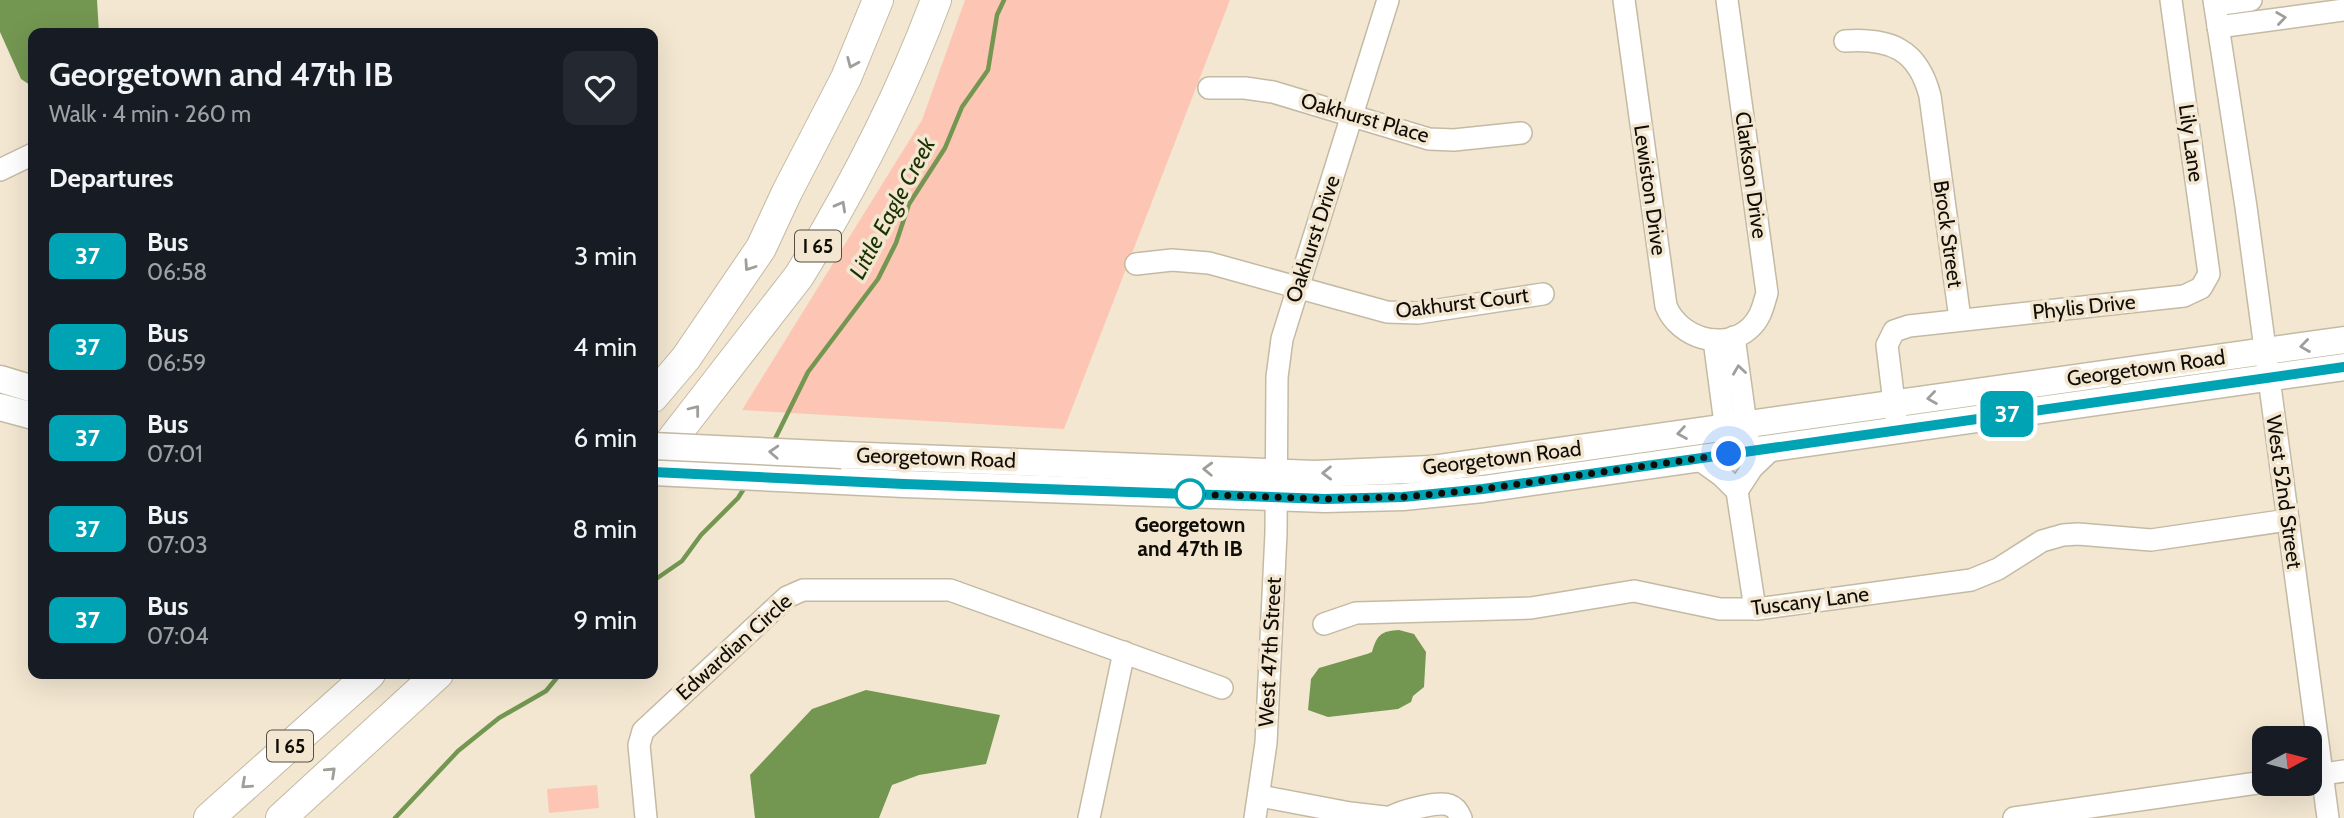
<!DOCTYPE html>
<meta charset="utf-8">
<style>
:root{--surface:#171b24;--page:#242831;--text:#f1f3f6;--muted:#9ea1a6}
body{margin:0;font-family:Cabin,sans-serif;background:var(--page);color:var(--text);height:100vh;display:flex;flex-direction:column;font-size:26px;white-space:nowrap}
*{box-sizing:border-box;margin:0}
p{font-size:23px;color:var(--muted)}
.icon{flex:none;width:38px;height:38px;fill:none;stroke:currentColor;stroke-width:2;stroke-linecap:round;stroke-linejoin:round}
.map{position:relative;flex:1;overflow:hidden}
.panel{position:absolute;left:28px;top:28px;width:630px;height:651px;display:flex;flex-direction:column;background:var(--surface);border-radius:14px;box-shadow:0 7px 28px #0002}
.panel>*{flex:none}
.badge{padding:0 14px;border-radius:10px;font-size:24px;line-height:46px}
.needle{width:46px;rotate:83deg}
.tools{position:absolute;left:2252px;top:726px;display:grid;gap:14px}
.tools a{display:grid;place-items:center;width:70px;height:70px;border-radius:14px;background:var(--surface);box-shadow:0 7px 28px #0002;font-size:35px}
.you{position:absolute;width:35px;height:35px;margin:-18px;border:5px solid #fff;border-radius:50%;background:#1a73e8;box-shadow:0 0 0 10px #1a73e833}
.map>.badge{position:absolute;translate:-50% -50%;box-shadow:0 0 0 4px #fff}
h2{padding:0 21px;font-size:26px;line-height:63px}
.round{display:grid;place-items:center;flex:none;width:74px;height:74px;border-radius:14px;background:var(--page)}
.summary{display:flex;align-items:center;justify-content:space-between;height:119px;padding:0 21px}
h1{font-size:33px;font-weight:600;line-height:52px}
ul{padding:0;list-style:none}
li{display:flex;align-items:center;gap:21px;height:91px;padding:0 21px}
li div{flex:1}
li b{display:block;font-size:26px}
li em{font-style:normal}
li .badge{min-width:77px;font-weight:700;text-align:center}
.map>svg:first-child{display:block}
.green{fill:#fdc5b4}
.water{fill:#739751}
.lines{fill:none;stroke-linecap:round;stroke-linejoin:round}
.stream{stroke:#739751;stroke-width:4.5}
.minor-casing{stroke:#c4baa4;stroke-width:24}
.major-casing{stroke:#c4baa4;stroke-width:29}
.highway-casing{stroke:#c4baa4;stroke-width:32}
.minor{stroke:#fff;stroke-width:21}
.major{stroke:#fff;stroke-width:26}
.highway{stroke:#fff;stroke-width:30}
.major-bridge-casing{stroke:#c4baa4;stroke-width:29;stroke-linecap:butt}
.major-bridge{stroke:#fff;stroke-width:26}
.oneway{stroke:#9f9e9b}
.line-casing{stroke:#fff;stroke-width:16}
.line{stroke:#00a3b4;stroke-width:10}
.walk{stroke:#100c06;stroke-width:7;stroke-dasharray:0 12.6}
.stop-dot{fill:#fff;stroke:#00a3b4;stroke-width:3.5}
.labels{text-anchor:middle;stroke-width:7;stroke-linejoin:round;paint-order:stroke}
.shield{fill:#f3e7d1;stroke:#544e43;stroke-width:2}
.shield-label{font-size:19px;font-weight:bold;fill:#100c06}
.street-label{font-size:21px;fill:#100c06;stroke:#f3e7d1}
.stop-label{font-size:21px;font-weight:bold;fill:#100c06;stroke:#f3e7d1}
.water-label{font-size:23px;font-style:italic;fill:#1a3100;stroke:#f3e7d1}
</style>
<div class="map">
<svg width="2344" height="818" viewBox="0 0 2344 818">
<rect width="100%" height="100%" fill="#f3e7d1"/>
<!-- green -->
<g class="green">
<polygon points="965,0 1230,0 1064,429 742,410 922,120"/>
<polygon points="597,785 599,808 549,813 547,789"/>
</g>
<!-- water -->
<g class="water">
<polygon points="0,0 97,0 99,33 33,33 33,87 21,79 0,32"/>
<path d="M1399 630 1414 634 1426 652 1424 687 1413 696 1411 702 1398 709 1328 717 1308 710 1311 679 1319 668 1367 654 1372 652C1377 635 1381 631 1399 630Z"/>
<polygon points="866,690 1000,715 986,764 919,775 892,785 879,818 755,818 750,775 812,709"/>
</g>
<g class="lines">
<!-- stream -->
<g class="stream">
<polyline points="774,441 808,372 878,279 896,243 909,204 945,148 962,107 988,70 997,15 1004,0"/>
<polyline points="653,581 682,561 701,535 738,498 745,487"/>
<polyline points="395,818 458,751 499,718 546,691 560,674"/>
</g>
<defs>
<g id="minor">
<path d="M1624 0 1666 306C1679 338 1724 352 1750 328 1761 318 1763 306 1767 293L1727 0"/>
<polyline points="2214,0 2246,207 2328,818"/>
<polyline points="2215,5 2251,0"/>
<polyline points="2218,27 2344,10"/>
<path d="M1845 41C1890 38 1918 49 1930 96L1960 319"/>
<polyline points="1209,88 1245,88 1273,92 1429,139 1454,140 1521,133"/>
<polyline points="0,170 33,154"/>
<polyline points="1136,264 1172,260 1209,263 1387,312 1418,313 1543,294"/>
<polyline points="1734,337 1748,439"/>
<polyline points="1714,340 1729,454"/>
<polyline points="1896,419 1887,345 1894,331 1909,326 2184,296 2201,288 2209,274 2171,0"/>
<polyline points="1697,458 1722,476 1737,491"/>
<polyline points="1737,491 1755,609"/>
<polyline points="1737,491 1752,468 1773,448"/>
<polyline points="1324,624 1356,613 1531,608 1634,591 1720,609 1757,609 1971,580 1998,569 2042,541 2063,535 2078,534 2151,540 2288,520"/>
<polyline points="2310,776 2344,771"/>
<polyline points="1260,796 1350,813 1393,818"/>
<path d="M1391 817C1401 811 1438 801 1449 805 1455 807 1459 813 1461 818"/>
<polyline points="646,818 639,745 643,731 787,597 803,590 950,590 1222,688"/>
<polyline points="1089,818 1124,652"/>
<polyline points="1255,818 1266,743 1276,533 1277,377 1282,339 1388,0"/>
<polyline points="2014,818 2264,782"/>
</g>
<g id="major">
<polyline points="0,379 33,389"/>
<polyline points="0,407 33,416"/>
<polyline points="842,455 1315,474 1431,469 2344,340"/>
<polyline points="653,472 904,484 1325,499 1403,497 1483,489 2344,367"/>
</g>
<g id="highway">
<polyline points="653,397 686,358 761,248 787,192 846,78 878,0"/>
<path d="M653 464 799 276C853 188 900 97 936 0"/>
<polyline points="209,818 370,674"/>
<polyline points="281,818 438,674"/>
</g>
</defs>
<!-- minor casing -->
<use href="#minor" class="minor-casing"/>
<!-- major casing -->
<use href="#major" class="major-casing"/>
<!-- highway casing -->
<use href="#highway" class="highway-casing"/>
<!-- minor -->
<use href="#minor" class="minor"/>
<!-- major -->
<use href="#major" class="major"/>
<!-- highway -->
<use href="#highway" class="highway"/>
<defs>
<polyline id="major-bridge" points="653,446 842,455"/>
</defs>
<!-- major-bridge casing -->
<use href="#major-bridge" class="major-bridge-casing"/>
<!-- major-bridge -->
<use href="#major-bridge" class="major-bridge"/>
</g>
<!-- one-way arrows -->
<defs><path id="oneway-chevron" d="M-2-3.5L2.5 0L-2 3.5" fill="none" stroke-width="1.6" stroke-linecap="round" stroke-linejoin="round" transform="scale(1.75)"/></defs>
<g class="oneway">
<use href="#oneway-chevron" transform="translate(2281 18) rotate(-8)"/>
<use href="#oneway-chevron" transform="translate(852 63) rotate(113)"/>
<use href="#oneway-chevron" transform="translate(841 206) rotate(-61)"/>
<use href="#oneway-chevron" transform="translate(749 266) rotate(124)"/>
<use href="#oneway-chevron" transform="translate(2305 346) rotate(172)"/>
<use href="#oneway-chevron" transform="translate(1739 370) rotate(-98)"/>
<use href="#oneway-chevron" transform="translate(1932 398) rotate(172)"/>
<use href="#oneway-chevron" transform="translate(695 410) rotate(-52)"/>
<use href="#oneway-chevron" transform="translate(1682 433) rotate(171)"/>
<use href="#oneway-chevron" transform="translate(774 452) rotate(-177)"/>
<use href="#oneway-chevron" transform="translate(1208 469) rotate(-178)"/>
<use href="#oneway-chevron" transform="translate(1327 473) rotate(179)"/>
<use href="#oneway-chevron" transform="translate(331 772) rotate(-43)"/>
<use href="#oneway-chevron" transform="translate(246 784) rotate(138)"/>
</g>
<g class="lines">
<defs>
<polyline id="line" points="653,472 904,484 1325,499 1403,497 1483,489 2344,367"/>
</defs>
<!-- line casing -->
<use href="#line" class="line-casing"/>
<!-- line -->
<use href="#line" class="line"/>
<!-- walk -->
<polyline class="walk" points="1190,494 1325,499 1403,497 1483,489 1729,454"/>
</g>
<!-- markers -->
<circle class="stop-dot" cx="1190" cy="494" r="14"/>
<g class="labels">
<!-- shield labels -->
<g class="shield">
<rect x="795" y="230.5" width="46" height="31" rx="5"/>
<rect x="267" y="730.5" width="46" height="31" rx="5"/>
</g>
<g class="shield-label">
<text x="818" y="253">I 65</text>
<text x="290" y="753">I 65</text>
</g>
<!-- street labels -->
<g class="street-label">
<text transform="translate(1365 118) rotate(16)" y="7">Oakhurst Place</text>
<text transform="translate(2191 143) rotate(82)" y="7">Lily Lane</text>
<text transform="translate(1751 175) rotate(82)" y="7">Clarkson Drive</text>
<text transform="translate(1650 190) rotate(82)" y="7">Lewiston Drive</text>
<text transform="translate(1948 234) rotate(82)" y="7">Brock Street</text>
<text transform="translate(1313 239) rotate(-72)" y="7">Oakhurst Drive</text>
<text transform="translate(1462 303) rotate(-7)" y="7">Oakhurst Court</text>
<text transform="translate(2084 307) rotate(-6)" y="7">Phylis Drive</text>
<text transform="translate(2146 368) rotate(-8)" y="7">Georgetown Road</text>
<text transform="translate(936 458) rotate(2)" y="7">Georgetown Road</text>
<text transform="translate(1502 458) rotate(-7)" y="7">Georgetown Road</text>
<text transform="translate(2284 492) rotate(82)" y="7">West 52nd Street</text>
<text transform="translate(1810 601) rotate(-7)" y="7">Tuscany Lane</text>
<text transform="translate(734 647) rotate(-42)" y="7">Edwardian Circle</text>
<text transform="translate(1270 652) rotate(-87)" y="7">West 47th Street</text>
</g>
<!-- stop labels -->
<g class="stop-label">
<text x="1190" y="532">Georgetown<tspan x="1190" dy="24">and 47th IB</tspan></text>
</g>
<!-- water labels -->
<g class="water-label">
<text transform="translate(892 208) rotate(-62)" y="8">Little Eagle Creek</text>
</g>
</g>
</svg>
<div class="tools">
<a><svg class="needle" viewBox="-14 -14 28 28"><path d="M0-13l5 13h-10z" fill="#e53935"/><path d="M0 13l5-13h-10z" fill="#9ea1a6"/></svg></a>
</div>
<div class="you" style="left:1729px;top:454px"></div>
<b class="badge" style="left:2007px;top:414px;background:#00a3b4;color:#fff">37</b>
<section class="panel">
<div class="summary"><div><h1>Georgetown and 47th IB</h1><p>Walk · 4 min · 260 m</p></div><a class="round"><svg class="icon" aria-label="heart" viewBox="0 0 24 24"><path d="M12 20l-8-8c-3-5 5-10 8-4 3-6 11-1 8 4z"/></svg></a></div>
<h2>Departures</h2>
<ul>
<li><span class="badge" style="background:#00a3b4;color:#fff">37</span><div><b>Bus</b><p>06:58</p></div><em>3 min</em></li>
<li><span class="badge" style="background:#00a3b4;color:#fff">37</span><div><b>Bus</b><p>06:59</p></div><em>4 min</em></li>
<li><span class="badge" style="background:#00a3b4;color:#fff">37</span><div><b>Bus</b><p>07:01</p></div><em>6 min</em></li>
<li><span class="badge" style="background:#00a3b4;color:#fff">37</span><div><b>Bus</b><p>07:03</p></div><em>8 min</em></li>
<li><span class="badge" style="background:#00a3b4;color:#fff">37</span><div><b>Bus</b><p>07:04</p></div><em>9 min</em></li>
</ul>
</section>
</div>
